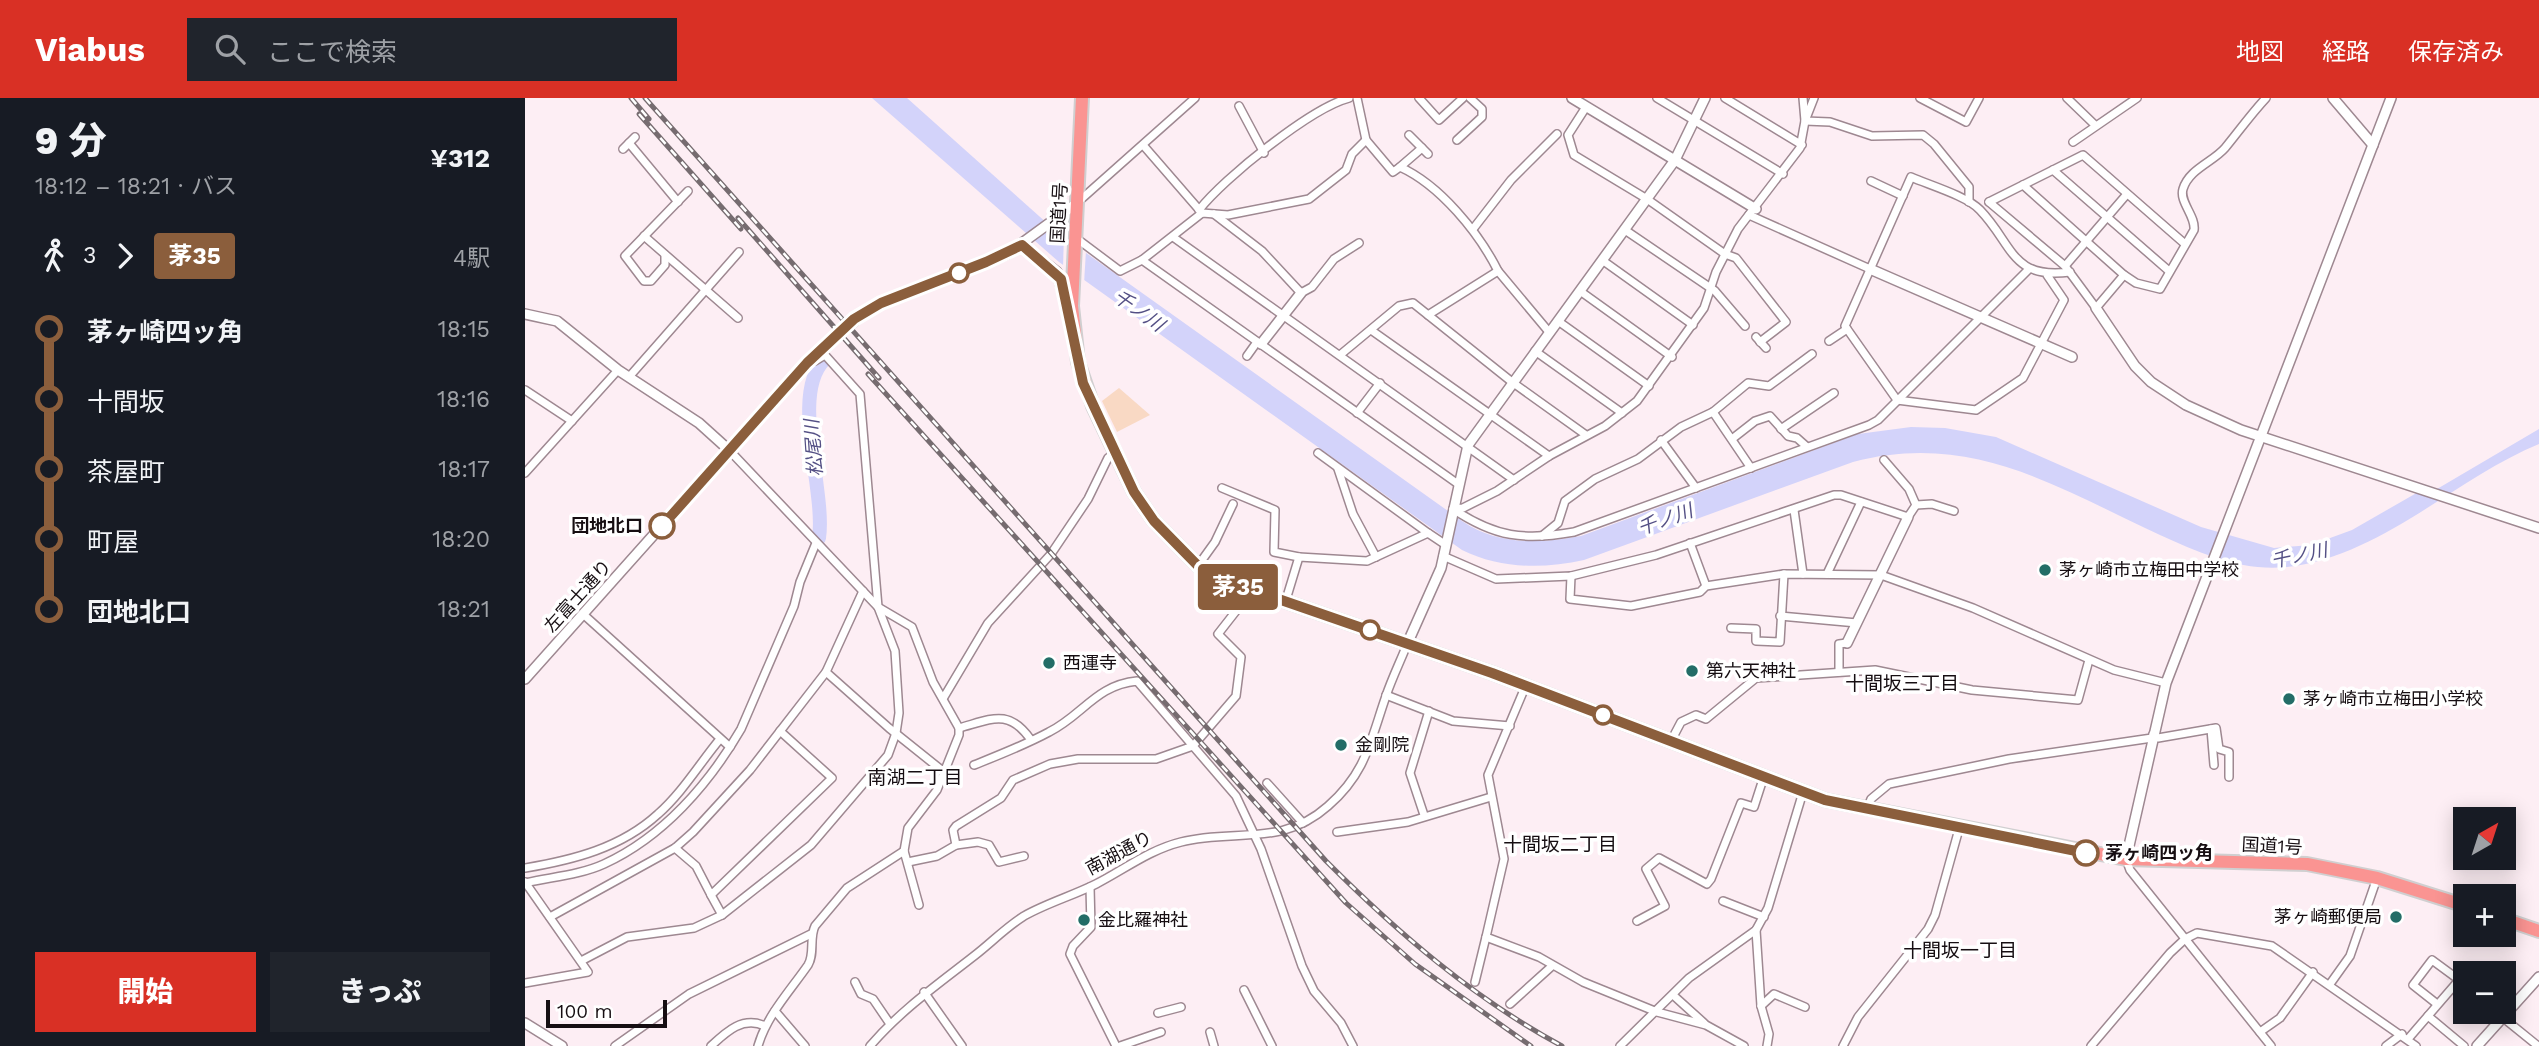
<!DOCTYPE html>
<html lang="ja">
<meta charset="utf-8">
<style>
:root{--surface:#171b24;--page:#20242c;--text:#f1f3f6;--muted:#9ea1a6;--accent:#d93025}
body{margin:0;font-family:"Work Sans","Noto Sans JP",sans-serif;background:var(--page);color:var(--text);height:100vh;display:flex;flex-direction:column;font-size:26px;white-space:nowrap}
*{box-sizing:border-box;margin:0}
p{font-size:23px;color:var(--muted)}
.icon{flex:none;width:38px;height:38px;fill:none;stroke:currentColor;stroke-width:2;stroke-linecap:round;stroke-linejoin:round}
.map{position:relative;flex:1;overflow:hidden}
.drawer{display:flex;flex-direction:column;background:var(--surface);width:525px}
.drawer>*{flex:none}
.badge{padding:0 14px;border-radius:5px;font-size:24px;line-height:46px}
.needle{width:46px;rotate:39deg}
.tools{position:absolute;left:1928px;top:709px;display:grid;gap:14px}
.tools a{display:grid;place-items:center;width:63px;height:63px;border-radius:0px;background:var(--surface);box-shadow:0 4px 18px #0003;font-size:35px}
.scale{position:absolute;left:21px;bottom:18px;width:121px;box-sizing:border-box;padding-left:7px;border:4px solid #160e12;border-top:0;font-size:19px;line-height:24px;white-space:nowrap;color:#160e12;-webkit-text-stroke:5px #fff;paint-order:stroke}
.map>.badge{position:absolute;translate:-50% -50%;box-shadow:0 0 0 4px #fff}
.legs{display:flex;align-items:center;gap:10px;height:77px;padding:0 35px;font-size:23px}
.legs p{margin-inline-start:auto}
.overview{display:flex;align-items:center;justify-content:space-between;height:119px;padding:0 35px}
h1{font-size:38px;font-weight:800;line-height:52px}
.primary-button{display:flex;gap:14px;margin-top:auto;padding:14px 35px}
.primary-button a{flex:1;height:80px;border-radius:0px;background:var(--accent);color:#fff;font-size:28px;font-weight:800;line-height:80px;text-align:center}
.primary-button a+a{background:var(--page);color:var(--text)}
ul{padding:0 35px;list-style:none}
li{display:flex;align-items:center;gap:24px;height:70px;font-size:26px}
li i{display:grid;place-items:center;width:10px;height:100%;margin:0 9px;background:currentColor}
li i::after{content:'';width:18px;height:18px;margin:-9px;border:5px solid;border-radius:50%;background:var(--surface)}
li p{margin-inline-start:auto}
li:first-child i{background:linear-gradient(#0000 50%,currentColor 0)}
li:last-child i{background:linear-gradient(currentColor 50%,#0000 0)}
header{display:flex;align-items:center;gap:42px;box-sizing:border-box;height:98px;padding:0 35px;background:var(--accent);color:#fff}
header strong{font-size:33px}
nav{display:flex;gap:38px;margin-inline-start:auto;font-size:24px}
.search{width:490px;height:63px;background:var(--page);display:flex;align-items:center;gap:18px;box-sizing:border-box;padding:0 24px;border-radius:0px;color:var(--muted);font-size:26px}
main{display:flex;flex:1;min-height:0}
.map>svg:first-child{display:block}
.green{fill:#f9d9c4}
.water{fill:#d3d3fa}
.pier{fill:#fdeef4}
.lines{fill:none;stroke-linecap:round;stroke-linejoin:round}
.river{stroke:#d3d3fa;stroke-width:14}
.minor-casing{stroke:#9e8891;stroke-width:10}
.tertiary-casing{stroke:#9e8891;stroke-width:12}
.trunk-casing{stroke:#d0cfd0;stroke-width:16}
.minor{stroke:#fff;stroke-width:7}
.tertiary{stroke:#fff;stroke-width:9}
.trunk{stroke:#fa9492;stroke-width:12}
.rail-casing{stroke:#766c70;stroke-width:5}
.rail{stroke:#fff;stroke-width:2.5;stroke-dasharray:8;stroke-linecap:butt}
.line-1-casing{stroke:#fff;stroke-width:16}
.line-1{stroke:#8b5e3c;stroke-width:10}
.stop-1-dot{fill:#fff;stroke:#8b5e3c;stroke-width:3.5}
.poi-dot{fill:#236d67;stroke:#fff;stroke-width:2.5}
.labels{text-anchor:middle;stroke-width:7;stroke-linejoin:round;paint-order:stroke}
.street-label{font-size:18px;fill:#160e12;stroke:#fff}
.stop-label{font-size:18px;font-weight:bold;fill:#160e12;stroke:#fff;text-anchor:end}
.poi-label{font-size:18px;fill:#160e12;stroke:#fff;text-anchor:start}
.water-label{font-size:19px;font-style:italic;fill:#545085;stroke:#fff}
.neighbourhood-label{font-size:19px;fill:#160e12;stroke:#fff}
</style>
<header>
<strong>Viabus</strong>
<div class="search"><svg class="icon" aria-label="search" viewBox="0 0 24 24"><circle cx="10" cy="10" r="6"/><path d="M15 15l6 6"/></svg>ここで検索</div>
<nav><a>地図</a><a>経路</a><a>保存済み</a></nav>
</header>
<main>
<section class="drawer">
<div class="overview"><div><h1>9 分</h1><p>18:12 – 18:21 · バス</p></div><b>¥312</b></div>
<div class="legs"><svg class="icon" aria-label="walk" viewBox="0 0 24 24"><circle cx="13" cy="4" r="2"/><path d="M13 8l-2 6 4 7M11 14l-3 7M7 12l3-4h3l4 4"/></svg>3<svg class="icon" aria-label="forward" viewBox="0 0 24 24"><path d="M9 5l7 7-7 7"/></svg><b class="badge" style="background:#8b5e3c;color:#fff">茅35</b><p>4駅</p></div>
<ul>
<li><i style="color:#8b5e3c"></i><b>茅ヶ崎四ッ角</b><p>18:15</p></li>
<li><i style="color:#8b5e3c"></i><span>十間坂</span><p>18:16</p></li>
<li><i style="color:#8b5e3c"></i><span>茶屋町</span><p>18:17</p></li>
<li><i style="color:#8b5e3c"></i><span>町屋</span><p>18:20</p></li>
<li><i style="color:#8b5e3c"></i><b>団地北口</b><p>18:21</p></li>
</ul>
<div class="primary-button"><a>開始</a><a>きっぷ</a></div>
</section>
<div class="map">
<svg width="2014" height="948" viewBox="0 0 2014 948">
<rect width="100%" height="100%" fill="#fdeef4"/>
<!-- green -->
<polygon class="green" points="594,290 625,317 592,334 577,303"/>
<!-- water -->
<path class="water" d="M347 0H382L533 135 937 423C972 447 1013 446 1056 438L1333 336 1386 329 1420 330 1471 339 1676 429 1749 450 1786 447 1827 432 1902 389 1912 391 2014 331V346C1929 381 1857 458 1762 469 1718 474 1675 455 1635 437 1531 389 1447 333 1328 364L1059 462C1018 471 975 471 937 452L534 164Z"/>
<!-- pier -->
<polygon class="pier" points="539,135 561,152 559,186 538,170"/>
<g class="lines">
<!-- river -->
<path class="river" d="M294 440C301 393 265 297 299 262"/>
<defs>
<g id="minor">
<path d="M832 0 841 42 868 74 875 69C915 87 954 135 973 173"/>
<polyline points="894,0 914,22 938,0"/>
<polyline points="1132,0 1258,76"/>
<polyline points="1200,0 1277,47"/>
<polyline points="1278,0 1280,23 1305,24 1347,38 1398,37 1409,46 1444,89 1444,104"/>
<polyline points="1395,0 1441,24 1454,0"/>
<polyline points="1542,0 1570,27"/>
<polyline points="714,8 739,55"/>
<polyline points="1061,9 1043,37 1049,57 1122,101 1200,156 1211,160 1261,224 1235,244"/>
<polyline points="884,37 903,56"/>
<polyline points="932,42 957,19 957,11 945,0"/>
<polyline points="1548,44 1612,0"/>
<polyline points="104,45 153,104"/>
<polyline points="618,47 677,115"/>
<polyline points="98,51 110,39"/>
<polyline points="875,69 897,50"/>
<polyline points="1528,72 1644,173"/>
<polyline points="1346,83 1378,98"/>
<polyline points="1498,87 1599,177"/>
<polyline points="553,104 670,0"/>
<path d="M1464 104 1540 168 1571 210 1599 177 1611 185 1635 191 1669 132C1671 118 1654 104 1658 91 1664 71 1688 64 1700 50 1714 33 1726 16 1741 0"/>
<polyline points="1464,104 1558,57 1660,146"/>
<path d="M674 112C699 80 786 10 824 0"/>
<polyline points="689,116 737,153 776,195 787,189 809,161 834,145"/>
<polyline points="1224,117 1345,171"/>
<polyline points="948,131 986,82 1032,36"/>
<polyline points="1100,132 1190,193 1220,228"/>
<polyline points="119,138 213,220"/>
<polyline points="648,139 989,382"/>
<polyline points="551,140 595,173 617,162 677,115 703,117 784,101 821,72 827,56 841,42"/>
<polyline points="140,157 140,167 126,183 119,183 100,158 163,93"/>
<polyline points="617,162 933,386"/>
<polyline points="1077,162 1168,227"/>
<polyline points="1540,168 1602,96"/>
<path d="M1522 177 1539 202 1498 280 1451 312 1372 302 1320 228 1386 79C1404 87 1442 98 1455 112 1488 146 1486 182 1545 174"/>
<polyline points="1055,193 1147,259"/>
<polyline points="903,217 973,173 1024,234"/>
<polyline points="1033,223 1124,288"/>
<polyline points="846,232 1024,358"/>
<polyline points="1231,239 1241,250"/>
<polyline points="1304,243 1322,231"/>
<polyline points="1010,253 1097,315"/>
<polyline points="815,257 874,208 888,205 987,284 1061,337"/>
<polyline points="722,258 732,244"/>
<polyline points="104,279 214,154"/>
<polyline points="0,292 47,323"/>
<polyline points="1188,314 1226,370"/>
<polyline points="832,315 855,285"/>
<polyline points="1256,331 1309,295"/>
<polyline points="1207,341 1230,323 1245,318 1263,338 1272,340 1281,348"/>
<polyline points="1136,342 1171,390"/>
<polyline points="205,353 353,509 387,529 408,584 434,630 434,637 412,692 383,730 379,753 394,807"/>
<polyline points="793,355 903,435"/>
<polyline points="813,371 828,416 851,459"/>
<polyline points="0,375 93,272"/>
<polyline points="697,390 750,412 749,454 774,459"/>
<polyline points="1391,407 1407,406 1429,413"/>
<path d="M928 411C970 439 999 443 1049 434L1344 327 1353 322 1504 171"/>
<polyline points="928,411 938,410 972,393 1024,358 1080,328 1112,303 1179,210 1191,174 1213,131 1275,50 1280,23 1289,0"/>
<polyline points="1269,412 1278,476"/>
<polyline points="1017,438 1033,425 1040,403 1070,381 1113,361 1156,329 1188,314 1223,285 1244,288 1287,256"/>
<polyline points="1165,445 1181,488"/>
<polyline points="918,458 971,481 1046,478 1131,457 1309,397 1316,397 1383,419 1391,407 1384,391 1359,362"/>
<polyline points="672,469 690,444 708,406"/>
<polyline points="1302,476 1336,404"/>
<polyline points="1046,478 1045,501 1106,508 1175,494 1181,488 1259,476 1356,477 1448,510 1589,572 1641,585"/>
<polyline points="760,505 774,459 842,463 903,435 921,447"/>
<polyline points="58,516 205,649"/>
<polyline points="1255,518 1332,525"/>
<polyline points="1206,530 1231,531 1231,543 1255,544 1259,476"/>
<polyline points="301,574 364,630 419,674"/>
<polyline points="1314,574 1314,546 1322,545"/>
<polyline points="1001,587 963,677 979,761 961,839 1014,859 1058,884 1132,914 1181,927 1219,948"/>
<polyline points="861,597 928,623 985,628"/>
<polyline points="419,599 463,525 526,456 563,401 583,360 590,354"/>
<path d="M434 630C467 621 484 610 506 642"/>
<polyline points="1686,631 1689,667"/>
<polyline points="1628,636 1633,640 1691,630 1694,651 1704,654 1704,679"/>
<polyline points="1146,643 1156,624 1171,617 1181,621 1231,580 1350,572 1447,592 1553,602 1564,562"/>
<path d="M449 667C474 657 500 647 524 634 558 617 571 587 612 583L711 698 736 751 777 868 789 893 816 925 828 948"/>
<polyline points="742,685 778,725"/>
<polyline points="1342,711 1346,701 1364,686 1484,661 1627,640"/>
<polyline points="899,717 885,675 904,613"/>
<polyline points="812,734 883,724 966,699"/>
<polyline points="431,747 453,744 464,747 474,764 499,758"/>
<polyline points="150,750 171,768 186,797 307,680 255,633"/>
<polyline points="1601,761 1605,772 1746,948"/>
<polyline points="383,764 412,758 431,747 428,732 431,728 476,700 488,682 525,666 553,661 631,661 668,648 711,598 716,559 693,536 711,513 720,491"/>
<path d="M0 770C48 762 96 750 133 716 157 695 175 665 195 641"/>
<polyline points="0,784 63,874 0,885"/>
<path d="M0 785C26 779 55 777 79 766 138 739 184 686 216 631L269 508 275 484 291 445"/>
<polyline points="565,789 566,829 548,848 545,856 591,948"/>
<polyline points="186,797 197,817 286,747 363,657 371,635 374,615 370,553 353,509 335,296 300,257 290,263"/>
<polyline points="1198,803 1239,819"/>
<polyline points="25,819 150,750 168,734 225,672 301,574 338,493"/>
<polyline points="1112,823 1140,808 1121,771 1134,760 1182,786 1186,781 1216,705 1229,709 1239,678"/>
<polyline points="1231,832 1236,908 1244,936 1242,948"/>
<polyline points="56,863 102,839 169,830 197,817"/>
<polyline points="330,884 336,896 348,901 365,926"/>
<polyline points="950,884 961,839"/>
<polyline points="1805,886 1825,858 1852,780"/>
<polyline points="719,892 747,948"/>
<polyline points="399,894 437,948"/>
<polyline points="1148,897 1179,925"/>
<polyline points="985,906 1027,868"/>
<polyline points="1912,906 1888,887 1907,862 1941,887"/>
<polyline points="1236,908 1249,896 1280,909"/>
<polyline points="250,913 280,948"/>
<polyline points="1971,914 2013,948"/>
<polyline points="633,915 656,909"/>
<polyline points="1903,918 1939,948"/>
<polyline points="685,934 689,948"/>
<polyline points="1735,934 1755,920 1788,874"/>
<polyline points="1883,941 1934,882"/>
<polyline points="90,948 164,896 286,836"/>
<path d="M186 948C202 933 218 918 240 928"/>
<path d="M233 948C242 917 265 893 283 867 290 856 284 840 290 828L322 790 379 753"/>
<path d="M345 948C376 912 412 887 449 858 466 845 480 830 499 818 522 805 547 798 571 786 600 771 624 752 656 744 709 730 756 750 803 708 841 675 845 644 861 598 867 580 876 562 883 544"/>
<polyline points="595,948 636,934"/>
<polyline points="1095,948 1164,880 1231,832 1243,810 1278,694"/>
<polyline points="1318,948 1333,919 1403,831 1410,817 1434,731"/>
<polyline points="1566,948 1645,855 1660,841 1672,835 1747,848 1891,948"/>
<polyline points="1861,948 1877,936"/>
</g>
<g id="tertiary">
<polyline points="1047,0 1231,111"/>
<polyline points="1808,0 1848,47"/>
<polyline points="497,147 532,174 543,213"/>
<polyline points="1345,171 1547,259"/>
<polyline points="1571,210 1610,268 1626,284 1661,307 1716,332 2014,430"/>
<polyline points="0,216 32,223 93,272 174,325 205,353"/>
<polyline points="736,246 776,195"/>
<polyline points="883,544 916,470 943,347 1150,62 1180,0"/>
<polyline points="1322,545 1383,419"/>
<polyline points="0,581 282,265 342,212 482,156 552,105"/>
<polyline points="1601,761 1641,585 1866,0"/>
<polyline points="0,925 37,948"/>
<polyline points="1952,948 2014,879"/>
</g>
<g id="trunk">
<polyline points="557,0 547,208 553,264 568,308 609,394 629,423 681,476 967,575 1300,702 1601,761 1782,766 1852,780 1941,808"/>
<polyline points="1979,821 2014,833"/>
</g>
</defs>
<!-- minor casing -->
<use href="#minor" class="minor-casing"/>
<!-- tertiary casing -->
<use href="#tertiary" class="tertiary-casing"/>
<!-- trunk casing -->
<use href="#trunk" class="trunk-casing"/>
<!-- minor -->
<use href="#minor" class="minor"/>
<!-- tertiary -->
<use href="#tertiary" class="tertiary"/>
<!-- trunk -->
<use href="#trunk" class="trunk"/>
<defs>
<g id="rail">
<polyline points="106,0 124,21"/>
<path d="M120 0 801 763C872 834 948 900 1037 948"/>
<polyline points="114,16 216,131"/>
<polyline points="213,120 354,280"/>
<polyline points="343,276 821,805 890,866 1006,948"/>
</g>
</defs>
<!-- rail casing -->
<use href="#rail" class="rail-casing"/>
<!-- rail -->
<use href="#rail" class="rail"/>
</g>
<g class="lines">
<defs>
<polyline id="line-1" points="137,428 282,265 329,221 356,205 461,164 497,147 536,181 558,285 609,394 629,423 681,476 967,575 1300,702 1561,755"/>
</defs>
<!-- line-1 casing -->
<use href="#line-1" class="line-1-casing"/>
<!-- line-1 -->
<use href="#line-1" class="line-1"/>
</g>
<!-- markers -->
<g class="stop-1-dot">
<circle cx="434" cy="175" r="9"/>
<circle cx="137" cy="428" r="12"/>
<circle cx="845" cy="532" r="9"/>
<circle cx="1078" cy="617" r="9"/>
<circle cx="1561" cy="755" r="12"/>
</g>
<g class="poi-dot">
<circle cx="1520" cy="472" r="7"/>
<circle cx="524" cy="565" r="7"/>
<circle cx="1167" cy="573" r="7"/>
<circle cx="1764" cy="601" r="7"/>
<circle cx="816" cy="647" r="7"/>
<circle cx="1871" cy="819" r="7"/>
<circle cx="559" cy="822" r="7"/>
</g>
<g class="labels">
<!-- street labels -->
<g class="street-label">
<text transform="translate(534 115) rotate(-87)" y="6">国道1号</text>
<text transform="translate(53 498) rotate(-48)" y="6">左富士通り</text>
<text transform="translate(1747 748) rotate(3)" y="6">国道1号</text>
<text transform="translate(594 755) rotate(-28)" y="6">南湖通り</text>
</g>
<!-- stop labels -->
<g class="stop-label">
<text x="118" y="434">団地北口</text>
<text x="1580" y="761" text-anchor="start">茅ヶ崎四ッ角</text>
</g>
<!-- poi labels -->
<g class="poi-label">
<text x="1534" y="478">茅ヶ崎市立梅田中学校</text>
<text x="538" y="571">西運寺</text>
<text x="1181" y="579">第六天神社</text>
<text x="1778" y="607">茅ヶ崎市立梅田小学校</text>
<text x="830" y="653">金剛院</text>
<text x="1857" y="825" text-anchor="end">茅ヶ崎郵便局</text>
<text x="573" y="828">金比羅神社</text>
</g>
<!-- water labels -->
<g class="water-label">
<text transform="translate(614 212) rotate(35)" y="7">千ノ川</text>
<text transform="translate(288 350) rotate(-94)" y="7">松尾川</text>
<text transform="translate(1140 421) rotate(-20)" y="7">千ノ川</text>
<text transform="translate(1774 457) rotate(-12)" y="7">千ノ川</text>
</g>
<!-- neighbourhood labels -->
<g class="neighbourhood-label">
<text x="1377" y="592">十間坂三丁目</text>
<text x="390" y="686">南湖二丁目</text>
<text x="1035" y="753">十間坂二丁目</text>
<text x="1435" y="859">十間坂一丁目</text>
</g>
</g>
</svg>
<div class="tools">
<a><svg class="needle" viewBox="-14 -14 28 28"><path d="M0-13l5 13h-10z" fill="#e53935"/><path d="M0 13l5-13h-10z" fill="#9ea1a6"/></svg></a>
<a>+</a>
<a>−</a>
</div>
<div class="scale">100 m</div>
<b class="badge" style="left:713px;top:489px;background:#8b5e3c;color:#fff">茅35</b>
</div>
</main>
